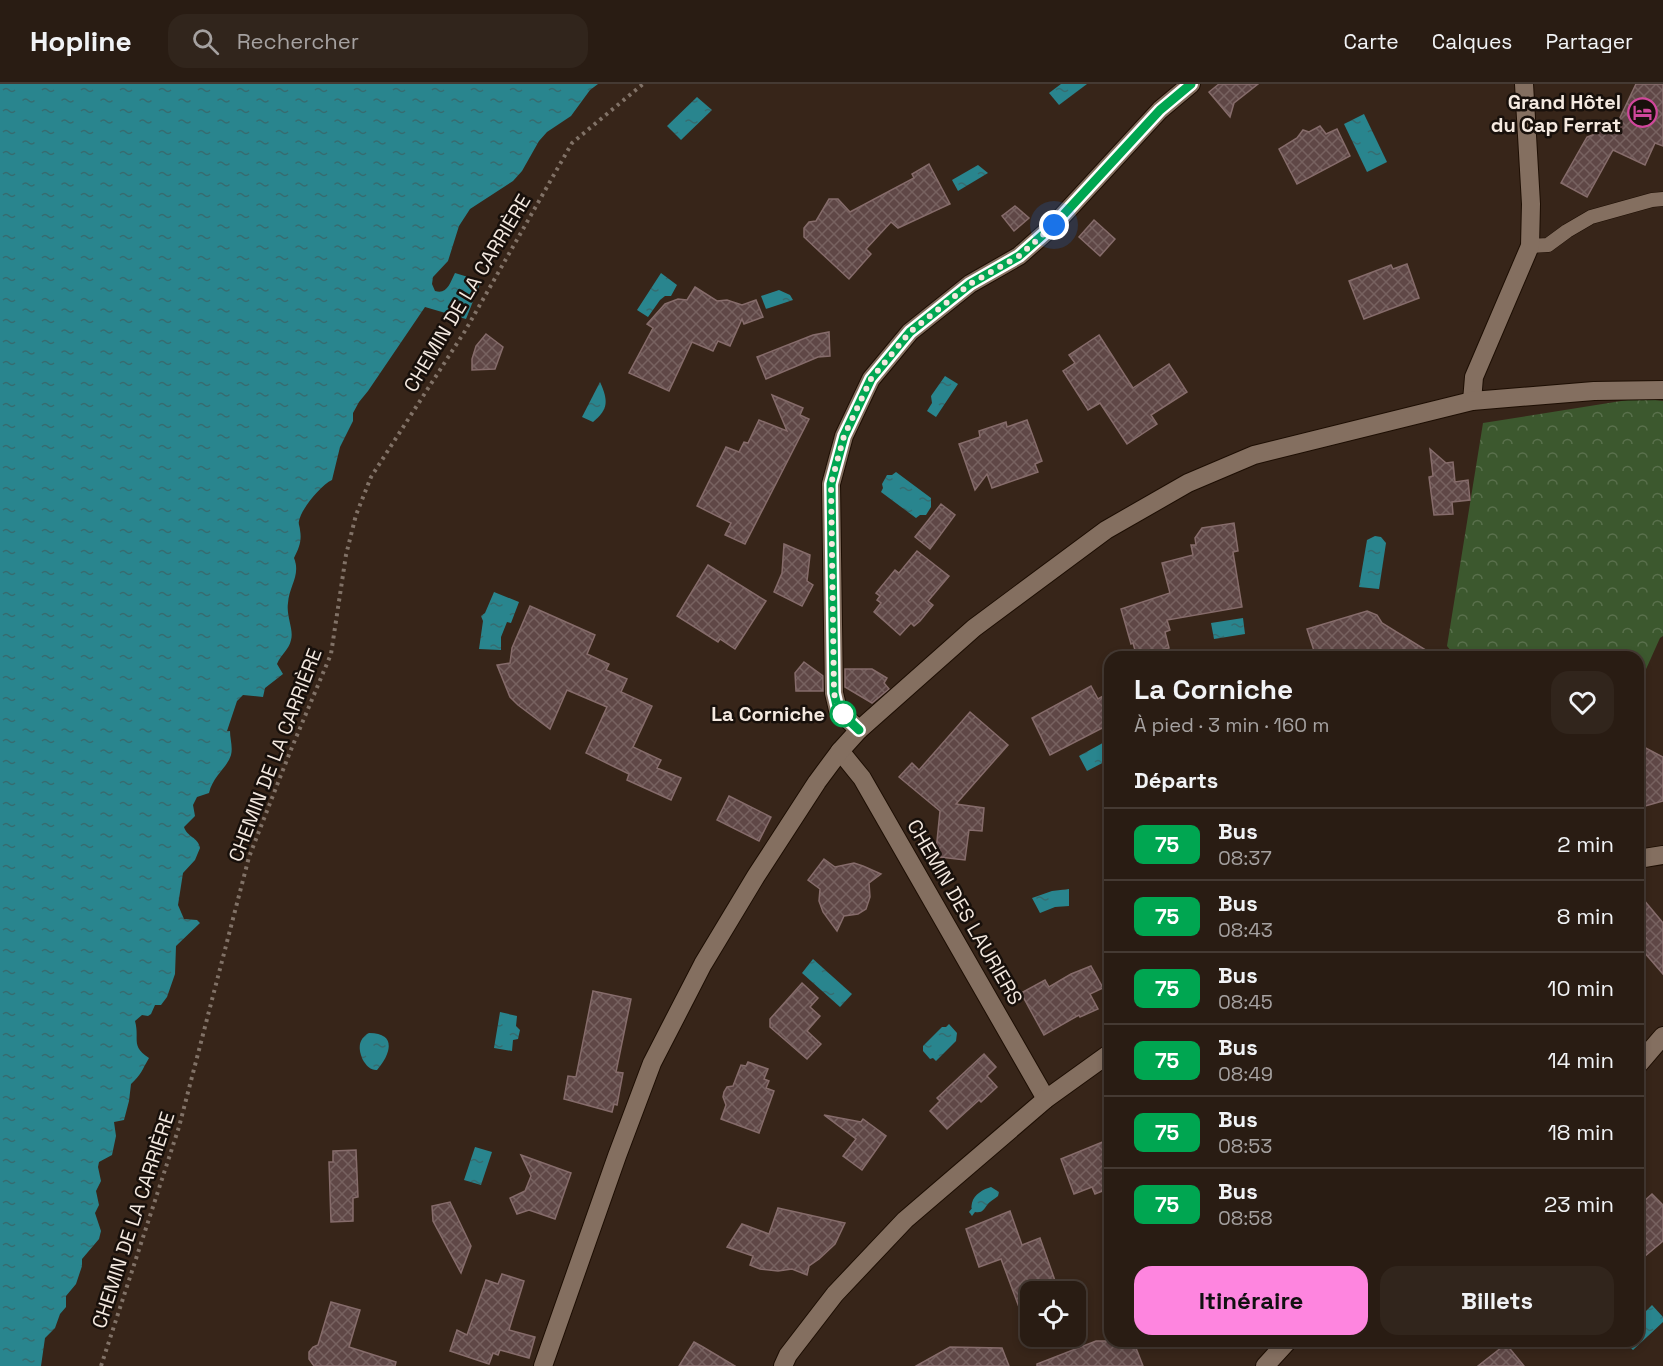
<!DOCTYPE html>
<html lang="fr">
<meta charset="utf-8">
<style>
:root{--surface:#291c13;--page:#31251c;--text:#f1f3f6;--muted:#a5a1a0;--line:#453a33;--accent:#fe85df}
body{margin:0;font-family:"Space Grotesk",sans-serif;background:var(--page);color:var(--text);height:100vh;display:flex;flex-direction:column;font-size:22px;white-space:nowrap}
*{box-sizing:border-box;margin:0}
p{font-size:20px;color:var(--muted)}
.icon{flex:none;width:33px;height:33px;fill:none;stroke:currentColor;stroke-width:2;stroke-linecap:round;stroke-linejoin:round}
.map{position:relative;flex:1;overflow:hidden}
.side{position:absolute;left:1104px;top:567px;width:540px;height:696px;display:flex;flex-direction:column;background:var(--surface);border-radius:18px;box-shadow:0 3px 9px #0003,0 0 0 2px var(--line)}
.side>*{flex:none}
.badge{padding:0 12px;border-radius:9px;font-size:21px;line-height:39px}
.fabs{position:absolute;left:1020px;top:1197px;display:grid;gap:12px}
.fabs a{display:grid;place-items:center;width:66px;height:66px;border-radius:12px;background:var(--surface);box-shadow:0 3px 9px #0003,0 0 0 2px var(--line);font-size:30px}
.you{position:absolute;width:30px;height:30px;margin:-15px;border:4px solid #fff;border-radius:50%;background:#1a73e8;box-shadow:0 0 0 9px #1a73e833}
.map>.badge{position:absolute;translate:-50% -50%;box-shadow:0 0 0 3px #fff}
h2{padding:0 30px;font-size:22px;line-height:54px}
.round{display:grid;place-items:center;flex:none;width:63px;height:63px;border-radius:18px;background:var(--page)}
.summary{display:flex;align-items:center;justify-content:space-between;height:102px;padding:0 30px}
h1{font-size:28px;font-weight:700;line-height:45px}
.primary-button{display:flex;gap:12px;margin-top:auto;padding:12px 30px}
.primary-button a{flex:1;height:69px;border-radius:18px;background:var(--accent);color:#111;font-size:24px;font-weight:700;line-height:69px;text-align:center}
.primary-button a+a{background:var(--page);color:var(--text)}
ul{padding:0;list-style:none}
li{display:flex;align-items:center;gap:18px;height:72px;padding:0 30px;border-top:2px solid var(--line)}
li div{flex:1}
li b{display:block;font-size:22px}
li em{font-style:normal}
li .badge{min-width:66px;font-weight:700;text-align:center}
header{display:flex;align-items:center;gap:36px;box-sizing:border-box;height:84px;padding:0 30px;background:var(--surface);border-bottom:2px solid var(--line)}
header strong{font-size:28px}
nav{display:flex;gap:33px;margin-inline-start:auto;font-size:21px}
.search{width:420px;height:54px;background:var(--page);display:flex;align-items:center;gap:15px;box-sizing:border-box;padding:0 21px;border-radius:18px;color:var(--muted);font-size:22px}
.map>svg:first-child{display:block}
.forest{fill:url(#forest-crowns)}
.water{fill:url(#water-ripples)}
.building{fill:url(#building-cross-hatch);stroke:#866c6b;stroke-width:1.5}
.lines{fill:none;stroke-linecap:round;stroke-linejoin:round}
.service-casing{stroke:#1d0e03;stroke-width:15}
.minor-casing{stroke:#1d0e03;stroke-width:20}
.tertiary-casing{stroke:#1d0e03;stroke-width:20}
.path{stroke:#817267;stroke-width:4;stroke-dasharray:3 4.5;stroke-linecap:butt}
.service{stroke:#846f60;stroke-width:14}
.minor{stroke:#846f60;stroke-width:18}
.tertiary{stroke:#846f60;stroke-width:18}
.line-casing{stroke:#fff;stroke-width:14}
.line{stroke:#00a651;stroke-width:9}
.walk{stroke:#f4e9e0;stroke-width:6;stroke-dasharray:0 10.8}
.stop-dot{fill:#fff;stroke:#00a651;stroke-width:3}
.labels{text-anchor:middle;stroke-width:5;stroke-linejoin:round;paint-order:stroke}
.poi-label{font-size:20px;font-weight:bold;fill:#f4e9e0;stroke:#18100b;text-anchor:end}
.street-label{font-size:20px;fill:#f4e9e0;stroke:#18100b}
.stop-label{font-size:20px;font-weight:bold;fill:#f4e9e0;stroke:#18100b;text-anchor:end}
</style>
<header>
<strong>Hopline</strong>
<div class="search"><svg class="icon" aria-label="search" viewBox="0 0 24 24"><circle cx="10" cy="10" r="6"/><path d="M15 15l6 6"/></svg>Rechercher</div>
<nav><a>Carte</a><a>Calques</a><a>Partager</a></nav>
</header>
<div class="map">
<svg width="1663" height="1282" viewBox="0 0 1663 1282">
<defs>
<pattern id="forest-crowns" width="20" height="18" patternUnits="userSpaceOnUse" patternTransform="scale(1.5)"><rect width="20" height="18" fill="#3c582e"/><path d="M2 6a3 3 0 1 1 6 0M12 15a3 3 0 1 1 6 0" fill="none" stroke="#59704c"/></pattern>
<pattern id="water-ripples" width="26" height="14" patternUnits="userSpaceOnUse" patternTransform="scale(1.5)"><rect width="26" height="14" fill="#29858e"/><path d="M2 4q2-2 4 0t4 0M15 11q2-2 4 0t4 0" fill="none" stroke="#366c70"/></pattern>
<pattern id="building-cross-hatch" width="8" height="8" patternUnits="userSpaceOnUse" patternTransform="scale(1.5)"><rect width="8" height="8" fill="#5f4746"/><path d="M0 0l8 8M0 8l8-8" fill="none" stroke="#776260"/></pattern>
</defs>
<rect width="100%" height="100%" fill="#372519"/>
<!-- forest -->
<polygon class="forest" points="1640,314 1663,317 1663,552 1660,554 1638,603 1638,573 1456,573 1447,562 1483,339"/>
<!-- water -->
<g class="water">
<path d="M0 0H598L590 6 571 32 547 48 539 57 522 87 513 97 470 125 459 142 448 177 433 193 432 200 435 207C447 211 450 199 455 189L481 197 466 235 425 223 368 307 359 318 353 329V337L340 363 332 396C321 401 301 425 299 437 298 440 300 443 300 446 302 457 299 464 294 474 301 491 289 502 288 519 286 532 294 546 291 556 289 566 281 570 277 580L283 590 265 604 263 613 243 611 237 617 227 647H230C230 655 233 663 231 671 227 684 213 692 209 709L197 713 193 721 195 732 184 743C187 753 198 753 200 764L195 776 183 789 178 821 184 835 197 836 200 839 176 862 175 890 167 913 161 921H155L151 930 148 932 142 931 135 937C140 955 130 962 149 974 142 986 141 991 131 1000L129 1017 124 1036 114 1038 116 1052 112 1071 99 1078 98 1083 101 1097 96 1107 99 1121 95 1129 101 1147 99 1155 82 1175V1182L76 1200 66 1212V1223L60 1230 55 1244 45 1254 41 1282H0Z"/>
<polygon points="1061,0 1087,0 1059,21 1049,9"/>
<polygon points="697,13 712,26 681,56 667,42"/>
<polygon points="1364,30 1387,78 1367,88 1344,40"/>
<polygon points="978,81 988,89 958,107 952,96"/>
<polygon points="661,189 677,201 671,212 665,212 660,216 648,233 637,226"/>
<polygon points="779,206 790,211 793,216 766,225 761,212"/>
<polygon points="945,292 958,300 936,333 927,327 932,319 931,312"/>
<path d="M600 298C608 316 609 325 593 338L582 333Z"/>
<polygon points="896,388 931,414 931,423 926,431 920,431 916,434 881,408 883,404 882,400 887,391 892,391"/>
<polygon points="1375,452 1381,453 1386,459 1379,505 1359,503 1367,456"/>
<polygon points="494,508 519,518 511,539 507,538 501,553 501,566 479,565 483,537 481,532 485,529"/>
<polygon points="1243,534 1245,550 1214,555 1211,539"/>
<polygon points="1110,655 1110,675 1087,687 1079,672"/>
<polygon points="1069,805 1069,822 1055,823 1040,829 1032,814 1052,807"/>
<polygon points="813,875 852,910 840,923 802,889"/>
<polygon points="500,928 517,932 516,942 520,946 518,955 513,956 512,967 494,964"/>
<polygon points="949,940 957,949 956,957 936,977 933,974 930,975 923,967 923,962 942,943 946,943"/>
<path d="M369 949C398 949 390 971 377 986 366 987 358 970 360 960 361 955 365 951 369 949Z"/>
<polygon points="475,1063 492,1068 481,1101 464,1096"/>
<path d="M991 1103 999 1108 998 1112C995 1115 990 1117 988 1120 983 1126 983 1129 975 1128L972 1132 969 1128C975 1120 970 1129 972 1119 974 1110 984 1105 991 1103Z"/>
<polygon points="1652,1221 1663,1233 1663,1238 1633,1266 1624,1257 1638,1257 1638,1235"/>
</g>
<!-- building -->
<g class="building">
<polygon points="1219,0 1258,0 1234,19 1230,33 1209,8"/>
<polygon points="1636,0 1663,0 1663,62 1655,59 1645,81 1613,66 1587,113 1561,99 1587,53 1616,42"/>
<polygon points="1320,42 1326,50 1337,45 1350,72 1297,100 1279,65 1297,54 1303,46 1309,48"/>
<polygon points="929,80 950,120 898,144 891,138 866,165 871,170 849,195 804,153 804,144 809,138 816,137 829,115 838,115 850,128 914,94 912,90"/>
<polygon points="1015,122 1029,134 1014,147 1002,132"/>
<polygon points="1094,136 1115,155 1100,172 1079,153"/>
<polygon points="1407,180 1419,214 1364,235 1349,197 1391,181 1393,185"/>
<polygon points="695,203 717,217 727,216 742,221 756,216 763,233 744,240 742,235 730,262 718,257 713,267 692,258 669,307 629,289 653,244 647,240 665,220 678,215 687,216"/>
<polygon points="829,248 830,272 818,273 766,295 757,273 813,251"/>
<polygon points="486,250 503,263 495,285 472,286 472,275 476,262"/>
<polygon points="1099,251 1133,304 1169,280 1187,308 1151,331 1157,340 1127,360 1100,319 1088,326 1063,287 1075,279 1069,271"/>
<polygon points="772,311 803,324 800,331 809,335 745,460 725,451 731,439 697,422 726,363 739,368 744,358 748,359 759,336 787,347"/>
<polygon points="1027,336 1042,377 1035,380 1038,388 992,404 987,390 975,406 959,360 980,353 979,347 1006,338 1007,343"/>
<polygon points="1430,365 1446,379 1453,378 1455,398 1468,396 1470,416 1452,418 1453,430 1434,431 1429,393 1433,392"/>
<polygon points="941,420 955,431 930,465 915,453"/>
<polygon points="1234,439 1238,467 1233,468 1242,523 1167,536 1170,546 1165,548 1169,564 1137,573 1133,559 1131,560 1121,525 1170,509 1162,479 1193,471 1191,461 1196,461 1195,454 1202,444"/>
<polygon points="784,460 810,471 807,497 813,501 802,522 774,508 782,489"/>
<polygon points="917,467 949,492 928,517 933,521 920,537 914,542 911,539 900,551 874,528 881,519 877,516 880,512 876,509 895,486 899,489"/>
<polygon points="708,481 766,517 735,565 720,555 718,558 677,532"/>
<polygon points="530,522 595,551 587,570 609,580 606,586 627,595 621,608 652,622 633,663 661,676 657,684 681,694 671,716 627,696 629,690 586,669 607,623 567,606 550,645 518,621 510,613 497,581 510,579 512,564"/>
<polygon points="1367,527 1377,531 1382,539 1437,573 1316,573 1307,545"/>
<polygon points="804,578 823,592 823,607 796,607 795,589"/>
<polygon points="845,585 872,585 887,594 884,599 889,605 872,619 845,603"/>
<polygon points="1091,602 1098,615 1110,608 1110,640 1050,671 1032,634"/>
<polygon points="970,628 1008,661 956,720 984,724 982,747 969,746 965,776 940,773 940,767 936,767 940,727 899,693 912,679 919,686"/>
<polygon points="1638,660 1663,673 1663,717 1638,724"/>
<polygon points="729,712 771,733 759,757 717,736"/>
<polygon points="824,775 835,783 854,779 863,782 881,790 869,799 870,813 866,825 858,830 844,832 837,847 823,828 819,817 820,805 808,796"/>
<polygon points="1638,809 1663,839 1663,890 1638,861 1646,854 1638,845"/>
<polygon points="1091,882 1103,904 1090,910 1098,925 1080,933 1079,931 1044,951 1021,909 1045,896 1049,903 1071,890"/>
<polygon points="802,899 818,914 810,923 820,932 807,947 821,960 807,975 770,943 770,935"/>
<polygon points="593,907 631,915 616,988 623,989 617,1021 614,1020 612,1028 564,1015 568,992 576,993"/>
<polygon points="984,970 996,983 987,992 997,1003 981,1018 979,1016 947,1045 930,1027 940,1017 937,1014"/>
<polygon points="748,978 768,985 764,995 769,997 766,1004 774,1007 759,1049 721,1035 726,1021 723,1013 724,1008 727,1003 733,1002 741,981 746,982"/>
<polygon points="824,1031 861,1038 863,1035 886,1052 862,1086 843,1072 856,1055"/>
<polygon points="1105,1057 1110,1069 1110,1104 1095,1110 1092,1103 1074,1110 1061,1075"/>
<polygon points="356,1066 358,1113 353,1114 353,1137 331,1138 329,1078 333,1078 333,1067"/>
<polygon points="521,1071 571,1089 555,1135 529,1126 517,1130 510,1114 525,1107 531,1092"/>
<polygon points="1652,1110 1663,1121 1663,1157 1638,1178 1638,1118 1643,1118"/>
<polygon points="450,1118 471,1162 461,1189 433,1137 432,1122"/>
<polygon points="778,1124 845,1139 835,1160 819,1175 809,1182 807,1191 792,1185 778,1187 760,1185 750,1181 753,1172 727,1163 742,1140 769,1150"/>
<polygon points="1010,1127 1022,1161 1040,1154 1059,1208 1030,1208 1030,1247 1028,1247 1001,1175 979,1183 966,1145"/>
<polygon points="502,1190 524,1197 509,1246 535,1253 529,1274 500,1266 498,1271 493,1269 489,1280 450,1267 457,1246 467,1251 486,1196 498,1200"/>
<polygon points="331,1218 360,1226 349,1263 396,1278 395,1282 314,1282 309,1275 309,1268 313,1263 318,1261"/>
<polygon points="1096,1257 1122,1257 1124,1262 1134,1259 1143,1282 1037,1282 1037,1280"/>
<polygon points="694,1258 703,1263 735,1282 679,1282"/>
<polygon points="1506,1260 1524,1282 1478,1282"/>
<polygon points="950,1263 1002,1264 1009,1282 916,1282"/>
</g>
<g class="lines">
<defs>
<polyline id="service" points="1530,162 1548,161 1567,147 1591,133 1652,116 1663,115"/>
<g id="minor">
<polyline points="1472,317 1474,293 1530,162 1531,120 1524,0"/>
<polyline points="859,646 838,626 834,609 831,400 844,352 871,295 910,248 970,200 1019,172 1054,141 1160,26 1191,0"/>
<polyline points="840,667 862,694 1046,1015"/>
<polyline points="1638,775 1663,771"/>
<polyline points="1638,981 1663,952"/>
<polyline points="783,1282 788,1271 835,1210 905,1136 1046,1015 1110,969"/>
<polyline points="1265,1282 1288,1257"/>
</g>
<polyline id="tertiary" points="543,1282 617,1072 652,979 703,880 756,792 817,698 840,667 859,646 974,544 1106,446 1188,399 1254,371 1472,317 1594,307 1663,306"/>
</defs>
<!-- service casing -->
<use href="#service" class="service-casing"/>
<!-- minor casing -->
<use href="#minor" class="minor-casing"/>
<!-- tertiary casing -->
<use href="#tertiary" class="tertiary-casing"/>
<!-- path -->
<polyline class="path" points="101,1282 179,1043 249,773 290,668 331,570 346,471 356,431 371,393 465,247 572,59 643,0"/>
<!-- service -->
<use href="#service" class="service"/>
<!-- minor -->
<use href="#minor" class="minor"/>
<!-- tertiary -->
<use href="#tertiary" class="tertiary"/>
</g>
<g class="lines">
<defs>
<polyline id="line" points="859,646 838,626 834,609 831,400 844,352 871,295 910,248 970,200 1019,172 1054,141 1160,26 1191,0"/>
</defs>
<!-- line casing -->
<use href="#line" class="line-casing"/>
<!-- line -->
<use href="#line" class="line"/>
<!-- walk -->
<polyline class="walk" points="843,630 838,626 834,609 831,400 844,352 871,295 910,248 970,200 1019,172 1054,141"/>
</g>
<!-- icons -->
<defs>
<symbol id="hotel-ring" viewBox="-11 -11 22 22"><circle r="9.5" fill="#18100b" stroke="#d1479c" stroke-width="1.5"/><path d="M-6-4.5h1.5V1H6V5H4.5V3h-9V5H-6ZM-4 0a1.8 1.8 0 1 1 3.6 0ZM.5 0V-2.5h3Q6-2.5 6 0Z" fill="#d1479c"/></symbol>
</defs>
<g fill-rule="evenodd">
<use href="#hotel-ring" x="1626" y="12" width="33" height="33"/>
</g>
<!-- markers -->
<circle class="stop-dot" cx="843" cy="630" r="12"/>
<g class="labels">
<!-- poi labels -->
<g class="poi-label">
<text x="1621" y="25">Grand Hôtel<tspan x="1621" dy="23">du Cap Ferrat</tspan></text>
</g>
<!-- street labels -->
<g class="street-label">
<text transform="translate(467 209) rotate(-59)" y="7">CHEMIN DE LA CARRIÈRE</text>
<text transform="translate(275 671) rotate(-69)" y="7">CHEMIN DE LA CARRIÈRE</text>
<text transform="translate(965 828) rotate(60)" y="7">CHEMIN DES LAURIERS</text>
<text transform="translate(133 1136) rotate(-72)" y="7">CHEMIN DE LA CARRIÈRE</text>
</g>
<!-- stop labels -->
<g class="stop-label">
<text x="825" y="637">La Corniche</text>
</g>
</g>
</svg>
<div class="fabs">
<a><svg class="icon" aria-label="locate" viewBox="0 0 24 24"><circle cx="12" cy="12" r="6"/><path d="M12 2v4M12 18v4M2 12h4M18 12h4"/></svg></a>
</div>
<div class="you" style="left:1054px;top:141px"></div>
<section class="side">
<div class="summary"><div><h1>La Corniche</h1><p>À pied · 3 min · 160 m</p></div><a class="round"><svg class="icon" aria-label="heart" viewBox="0 0 24 24"><path d="M12 20l-8-8c-3-5 5-10 8-4 3-6 11-1 8 4z"/></svg></a></div>
<h2>Départs</h2>
<ul>
<li><span class="badge" style="background:#00a651;color:#fff">75</span><div><b>Bus</b><p>08:37</p></div><em>2 min</em></li>
<li><span class="badge" style="background:#00a651;color:#fff">75</span><div><b>Bus</b><p>08:43</p></div><em>8 min</em></li>
<li><span class="badge" style="background:#00a651;color:#fff">75</span><div><b>Bus</b><p>08:45</p></div><em>10 min</em></li>
<li><span class="badge" style="background:#00a651;color:#fff">75</span><div><b>Bus</b><p>08:49</p></div><em>14 min</em></li>
<li><span class="badge" style="background:#00a651;color:#fff">75</span><div><b>Bus</b><p>08:53</p></div><em>18 min</em></li>
<li><span class="badge" style="background:#00a651;color:#fff">75</span><div><b>Bus</b><p>08:58</p></div><em>23 min</em></li>
</ul>
<div class="primary-button"><a>Itinéraire</a><a>Billets</a></div>
</section>
</div>
